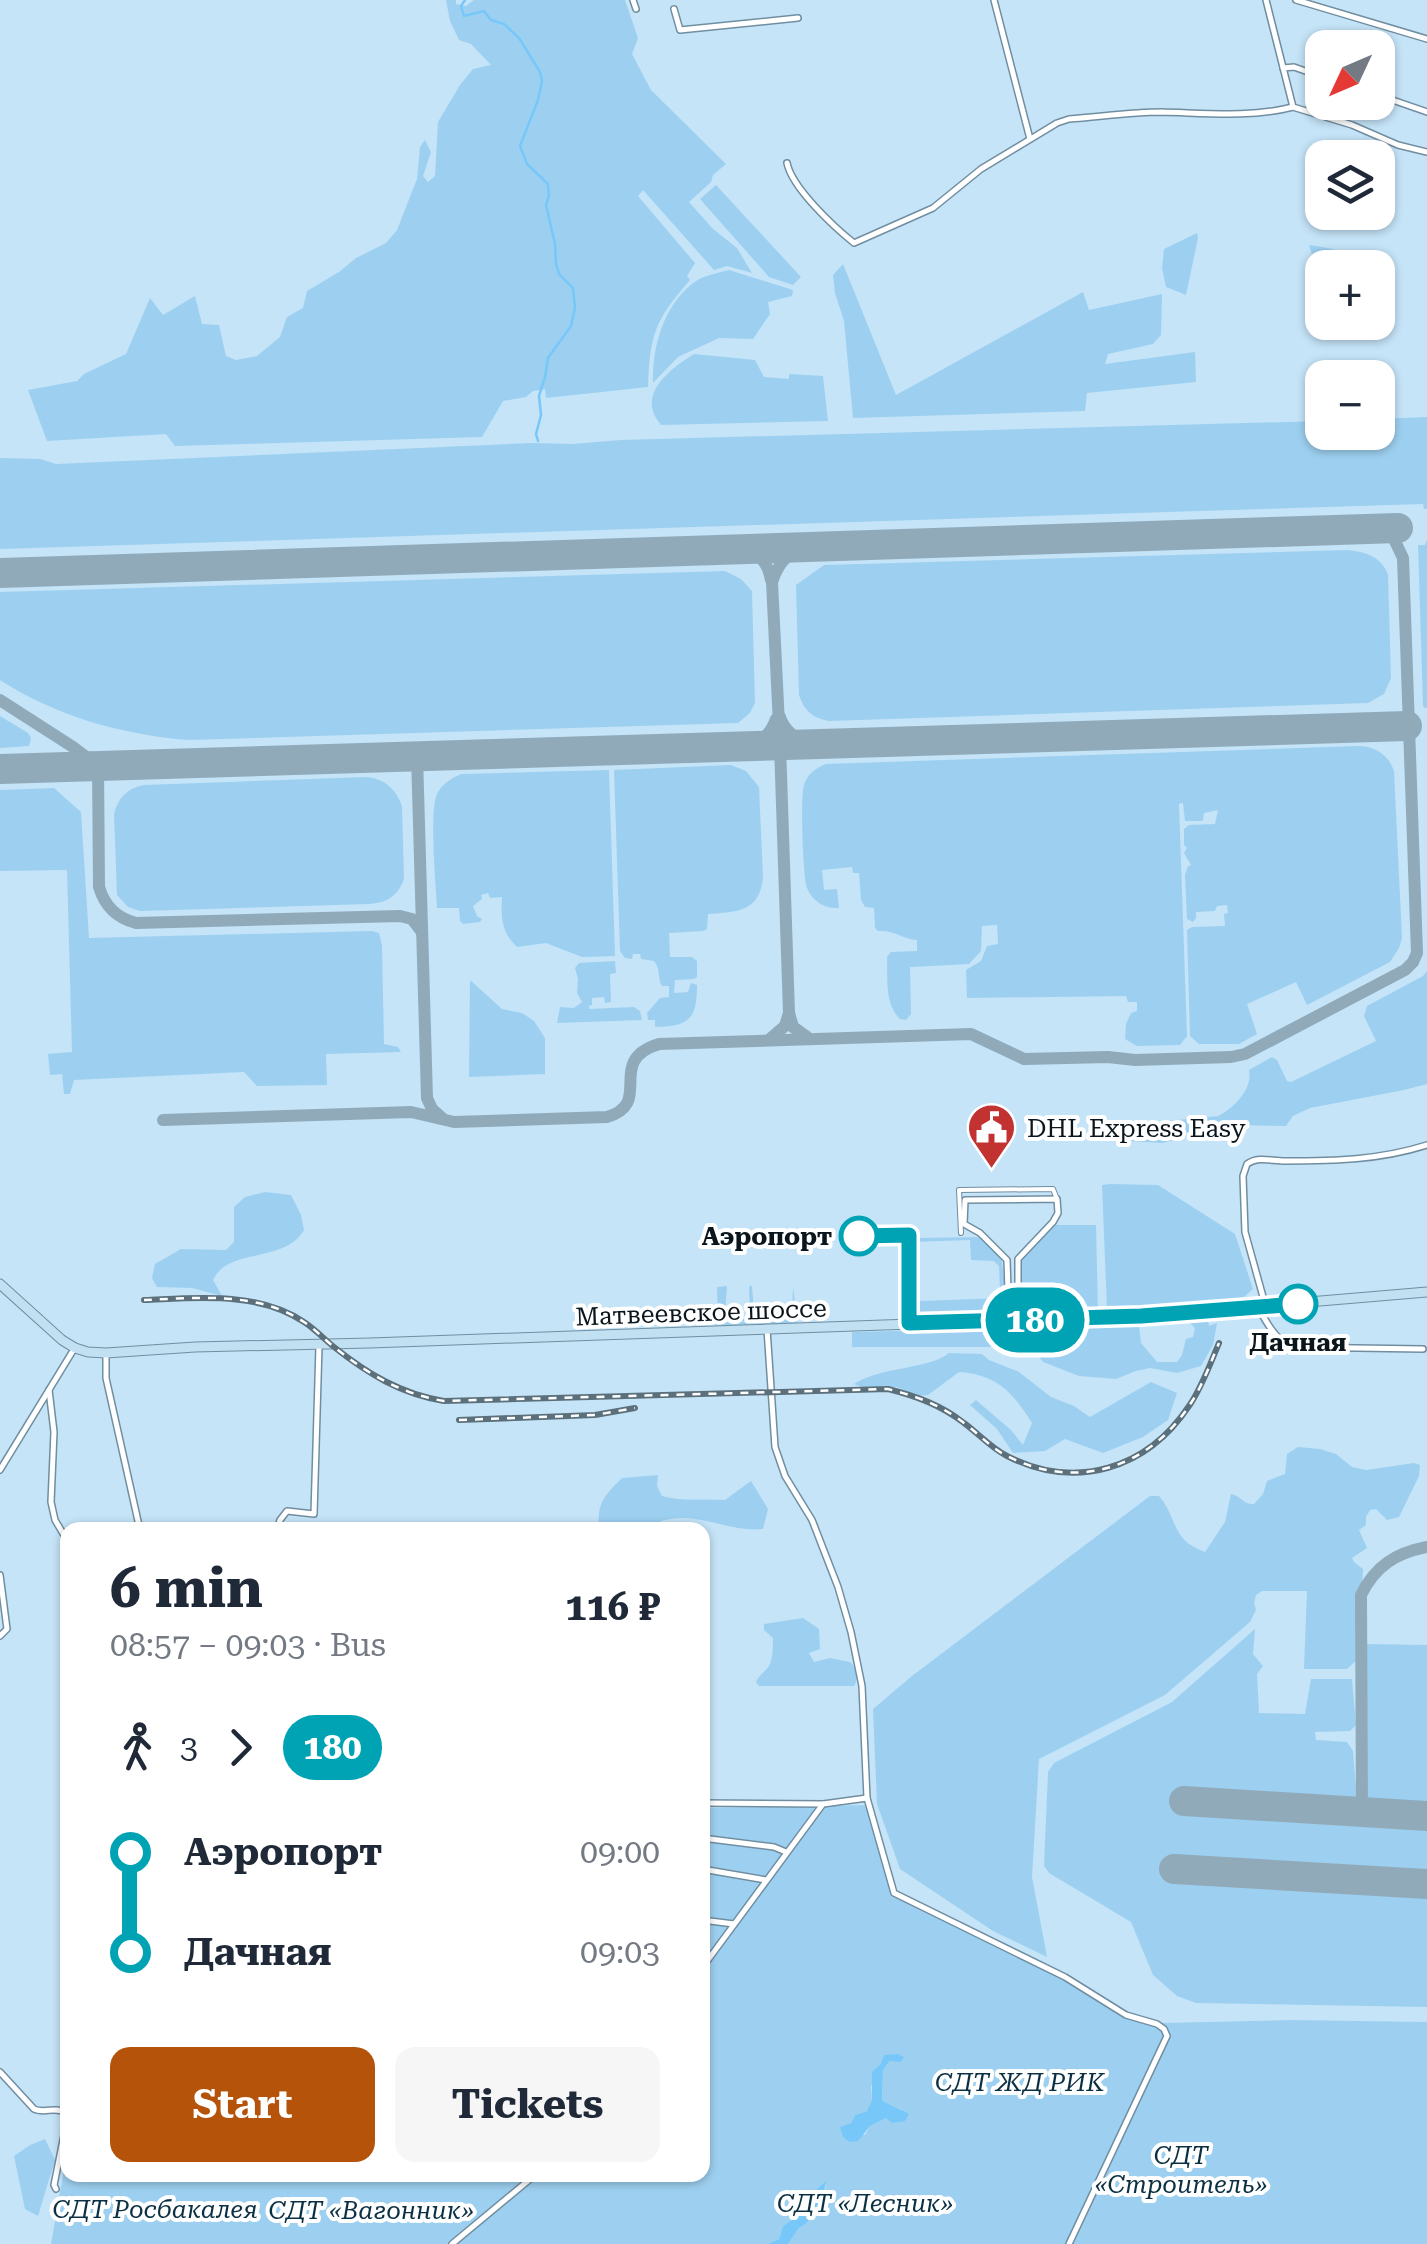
<!DOCTYPE html>
<meta charset="utf-8">
<style>
:root{--surface:#fff;--page:#f6f6f7;--text:#1f2937;--muted:#747a83;--accent:#b45309}
body{margin:0;font-family:"Roboto Serif",serif;background:var(--page);color:var(--text);height:100vh;display:flex;flex-direction:column;font-size:38px;white-space:nowrap}
*{box-sizing:border-box;margin:0}
p{font-size:32px;color:var(--muted)}
.icon{flex:none;width:55px;height:55px;fill:none;stroke:currentColor;stroke-width:2;stroke-linecap:round;stroke-linejoin:round}
.map{position:relative;flex:1;overflow:hidden}
.sheet{position:absolute;left:60px;top:1522px;width:650px;height:660px;display:flex;flex-direction:column;background:var(--surface);border-radius:20px;box-shadow:0 2px 8px #0004}
.sheet>*{flex:none}
.badge{padding:0 20px;border-radius:32px;font-size:35px;line-height:65px}
.needle{width:65px;rotate:226deg}
.controls{position:absolute;left:1305px;top:30px;display:grid;gap:20px}
.controls a{display:grid;place-items:center;width:90px;height:90px;border-radius:20px;background:var(--surface);box-shadow:0 2px 8px #0004;font-size:50px}
.map>.badge{position:absolute;translate:-50% -50%;box-shadow:0 0 0 5px #fff}
.legs{display:flex;align-items:center;gap:15px;height:110px;padding:0 50px;font-size:32px}
.legs p{margin-inline-start:auto}
.head{display:flex;align-items:center;justify-content:space-between;height:170px;padding:0 50px}
h1{font-size:55px;font-weight:700;line-height:75px}
.primary-button{display:flex;gap:20px;margin-top:auto;padding:20px 50px}
.primary-button a{flex:1;height:115px;border-radius:20px;background:var(--accent);color:#fff;font-size:40px;font-weight:700;line-height:115px;text-align:center}
.primary-button a+a{background:var(--page);color:var(--text)}
ul{padding:0 50px;list-style:none}
li{display:flex;align-items:center;gap:35px;height:100px;font-size:38px}
li i{display:grid;place-items:center;width:15px;height:100%;margin:0 12px;background:currentColor}
li i::after{content:'';width:25px;height:25px;margin:-12px;border:8px solid;border-radius:50%;background:var(--surface)}
li p{margin-inline-start:auto}
li:first-child i{background:linear-gradient(#0000 50%,currentColor 0)}
li:last-child i{background:linear-gradient(currentColor 50%,#0000 0)}
.map>svg:first-child{display:block}
.green{fill:#9dd0f0;fill-rule:evenodd}
.water{fill:#77c8f9}
.lines{fill:none;stroke-linecap:round;stroke-linejoin:round}
.stream{stroke:#77c8f9;stroke-width:2.5}
.taxiway{stroke:#90aaba;stroke-width:12}
.runway{stroke:#90aaba;stroke-width:30}
.pedestrian-casing{stroke:#718ea1;stroke-width:6}
.minor-casing{stroke:#718ea1;stroke-width:8}
.secondary-casing{stroke:#718ea1;stroke-width:11}
.pedestrian{stroke:#fff;stroke-width:4}
.minor{stroke:#fff;stroke-width:5}
.secondary{stroke:#c1e0f1;stroke-width:9}
.rail-casing{stroke:#5c707c;stroke-width:6}
.rail{stroke:#fff;stroke-width:2.5;stroke-dasharray:8;stroke-linecap:butt}
.line-1-casing{stroke:#fff;stroke-width:22}
.line-1{stroke:#00a3b4;stroke-width:15}
.stop-1-dot{fill:#fff;stroke:#00a3b4;stroke-width:5}
.labels{text-anchor:middle;stroke-width:8;stroke-linejoin:round;paint-order:stroke}
.poi-label{font-size:25px;fill:#0a151c;stroke:#fff;text-anchor:start}
.stop-label{font-size:25px;font-weight:bold;fill:#0a151c;stroke:#fff;text-anchor:end}
.street-label{font-size:25px;fill:#0a151c;stroke:#fff}
.park-label{font-size:25px;font-style:italic;fill:#0b3044;stroke:#fff}
</style>
<div class="map">
<svg width="1427" height="2244" viewBox="0 0 1427 2244">
<rect width="100%" height="100%" fill="#c5e4f8"/>
<!-- green -->
<g class="green">
<path d="M446 0H456V4L466 6 474 0H625L638 38 632 54 651 90 726 164 713 175 711 182 689 202 713 229 737 248 752 273 727 266 714 270 643 190 638 196 695 263 687 276 690 280C655 320 650 334 648 387L546 398 545 389 533 391 526 397 503 401 482 437 175 446 166 434 47 441 28 390 77 381 84 374 126 354 150 298 163 315 195 296 202 324 219 325 226 356 236 360 257 356 280 337 287 317 303 308 307 291 339 272 356 258 386 243 397 230 417 179 420 147 425 140 431 152 423 176 428 182 435 176 438 122 460 85 473 69 491 65 471 44 459 40 450 21Z"/>
<polygon points="716,185 801,277 793,285 769,277 700,199"/>
<polygon points="1197,233 1198,238 1186,295 1166,287 1162,268 1164,249"/>
<path d="M1309 245C1330 248 1349 251 1364 267L1322 268V278L1318 275Z"/>
<polygon points="843,264 896,395 1083,292 1089,310 1162,294 1161,335 1153,344 1108,354 1105,364 1195,352 1196,382 1087,393 1085,411 853,418 844,321 835,293 833,275"/>
<path d="M729 270 793 290 792 296 768 302 770 314 753 339 719 338 678 357 653 383C652 348 663 307 692 284 701 276 717 273 729 270Z"/>
<path d="M694 354 755 360 764 377 789 379V374L823 376 828 421 661 425C635 395 670 369 694 354Z"/>
<polygon points="1427,417 1427,509 1424,509 1423,504 0,549 0,458 40,459 56,464 532,443 573,444 621,440 1322,421 1322,432 1378,432 1378,419"/>
<polygon points="1427,540 1427,708 1425,708 1423,706 1418,545 1425,545"/>
<path d="M1348 550C1366 552 1382 557 1388 575L1391 678 1384 694 1368 703 829 721C813 718 804 711 799 695L796 585 824 565Z"/>
<path d="M725 571 741 579 752 591 755 703 750 713 738 723 188 740C123 735 55 716 0 680V592Z"/>
<polygon points="0,716 28,733 31,738 29,746 0,748"/>
<path d="M1357 746C1375 746 1388 754 1394 771L1402 938 1399 948 1390 962 1307 1005 1296 982 1247 1004 1257 1034 1239 1044H1199L1190 1036 1187 930 1192 927 1225 926 1224 914 1228 913 1227 905 1217 906 1215 911 1196 912V918L1193 922 1187 919 1185 875 1188 866 1191 865 1184 853 1187 848 1184 845V829L1189 825 1215 824 1218 810 1204 813 1203 820 1201 821H1185L1183 803 1179 804 1187 1036 1180 1045 1137 1046 1125 1039 1126 1024 1131 1013 1137 1011V1002H1128L1126 996 967 998 966 970 981 961 987 946 998 944 997 925 982 926 981 951 969 964 910 967 911 1014 906 1020 900 1019C884 1003 888 978 887 957L891 952 917 951V940C902 939 895 930 878 931L875 928 874 908 865 907 861 900 859 873H853L852 867 822 870 824 890 837 889 839 908C825 909 813 902 807 888 803 878 800 797 804 785 807 774 816 768 826 764Z"/>
<path d="M731 765 746 771 759 787 763 877C760 912 737 912 708 914L707 929 703 931 669 933 670 957H692L697 961V977L694 979 675 980 674 993 688 992 691 983 697 985C697 1020 689 1026 655 1027V1020H648L647 1013 660 998 669 997V986H662C657 978 661 969 654 961L641 959 640 954H633L632 959 625 958 620 951 614 770Z"/>
<path d="M609 770 615 956 582 957 546 943 517 947C501 932 501 917 502 897L490 898 488 893 481 895 482 899 473 906 477 916 482 919 480 922 463 924 460 921 459 908H437C436 885 429 812 437 794 442 784 450 779 461 774Z"/>
<path d="M367 777C385 779 396 789 402 806L404 879C398 896 386 903 369 904L140 911 128 907 117 895 114 814C118 798 127 788 144 785Z"/>
<polygon points="54,788 81,812 89,938 372,931 379,933 382,945 384,1044 398,1047 401,1052 326,1054 327,1085 257,1086 244,1072 74,1080 70,1094 64,1094 62,1074 50,1075 48,1054 72,1052 67,870 0,871 0,790"/>
<polygon points="615,961 616,973 610,974 611,1002 605,1003 604,997 592,998 592,1005 589,1006 589,1009 634,1007 640,1011 642,1020 557,1023 560,1007 574,1008 582,1002 577,993 578,979 575,968 579,963"/>
<path d="M1427 971V1084L1404 1090 1310 1108 1293 1116 1286 1126 1231 1125 1163 1143 1110 1140 1102 1133 1105 1127 1218 1116C1234 1108 1253 1089 1249 1070L1272 1057 1277 1060 1287 1081 1291 1082 1376 1041 1364 1016 1367 1006 1423 976Z"/>
<polygon points="470,980 502,1009 522,1013 534,1021 545,1038 545,1074 469,1077"/>
<polygon points="1110,1184 1158,1185 1235,1234 1253,1289 1243,1298 1107,1309 1102,1185"/>
<path d="M265 1192 291 1195 301 1215 304 1230C284 1264 228 1247 213 1280L222 1296 192 1288 157 1287 152 1278 155 1264 181 1249 226 1250 234 1242V1207L245 1197Z"/>
<polygon points="1053,1225 1096,1225 1098,1312 1029,1314 1021,1304 1021,1262 1024,1256"/>
<polygon points="981,1237 1001,1257 1006,1290 1000,1290 999,1266 994,1261 971,1260 970,1240 913,1242 917,1238"/>
<polygon points="727,1286 725,1316 750,1315 749,1286 752,1286 754,1312 792,1310 793,1287 798,1326 716,1327 715,1323 753,1321 718,1321 717,1287"/>
<polygon points="1004,1298 1005,1307 997,1314 918,1318 914,1314 914,1309 920,1308 920,1301"/>
<polygon points="1190,1318 1202,1318 1208,1321 1209,1326 1217,1323 1213,1345 1201,1366 1177,1373 1150,1368 1136,1371 1116,1379 1079,1376 1043,1362 1021,1333 1024,1327 1136,1324 1139,1326 1141,1343 1157,1362 1177,1362 1182,1355 1186,1339 1193,1337 1195,1328 1189,1322"/>
<polygon points="1011,1328 1010,1338 1006,1339 1004,1347 852,1347 852,1332"/>
<path d="M949 1353 982 1354 989 1360 1019 1372 1051 1397 1074 1406 1090 1417 1151 1382 1177 1393 1168 1420 1143 1437 1103 1453 1065 1439 1045 1451 1013 1453 997 1429 970 1405 976 1400 1011 1430 1023 1445 1032 1423C1012 1392 998 1375 959 1372L928 1395 917 1396 897 1387 864 1388 854 1384C882 1366 927 1370 949 1353Z"/>
<path d="M1298 1447 1320 1449 1336 1454 1352 1467 1366 1470 1414 1463 1420 1465 1419 1476 1399 1517 1387 1520 1376 1509 1370 1510 1366 1517V1525L1359 1530 1367 1548 1352 1558 1354 1562 1363 1569 1357 1660 1347 1669H1304L1307 1591H1262L1256 1595 1254 1603 1256 1610 1250 1622 1165 1695 1039 1759 1032 1877 1047 1957 993 1931 900 1869 877 1804 873 1709 912 1676 1150 1496H1159C1179 1520 1170 1539 1205 1552L1225 1522 1231 1494C1240 1495 1244 1505 1254 1504L1263 1494 1267 1481 1285 1474 1287 1454Z"/>
<path d="M658 1475 657 1486 662 1496C683 1502 703 1498 725 1500L751 1481 768 1509 763 1529C728 1533 698 1510 661 1521L659 1530H599C597 1503 603 1497 622 1478Z"/>
<path d="M803 1618 819 1629 820 1649 809 1653 814 1662 830 1658 850 1662C856 1667 859 1680 854 1686H759L756 1682C759 1675 765 1672 769 1666 773 1659 773 1645 773 1638L764 1630V1624Z"/>
<polygon points="1255,1629 1253,1654 1263,1666 1257,1674 1259,1713 1305,1714 1311,1679 1352,1679 1356,1725 1350,1731 1315,1732 1316,1740 1347,1742 1353,1751 1357,1799 1356,1801 1351,1801 1187,1791 1179,1793 1178,1811 1427,1827 1427,2007 1196,2003 1177,1996 1153,1975 1131,1922 1049,1873 1044,1866 1048,1772 1054,1763 1172,1702"/>
<polygon points="1366,1644 1427,1645 1427,1805 1367,1801"/>
<path d="M873 1805 894 1890 1060 1972 1127 2015 1162 2023 1291 2020 1427 2022V2244H788L799 2228 808 2222 809 2213 822 2202 826 2184C813 2192 800 2203 796 2217L783 2226 779 2239 768 2244H51L67 2152 68 2175H511L515 2179 523 2175H702L703 1808ZM884 2055 890 2061 883 2070 882 2100 892 2108 902 2109 870 2126 865 2135 840 2128 851 2123 855 2115 867 2111 872 2101 871 2087Z"/>
<polygon points="45,2139 55,2160 38,2216 25,2209 14,2156 30,2145"/>
</g>
<!-- water -->
<g class="water">
<path d="M898 2054 904 2057 901 2062 890 2061 883 2070 882 2100C891 2107 900 2108 909 2114L905 2121 892 2123 886 2118 870 2126 858 2141 850 2142 843 2137 840 2127 851 2123 855 2115 867 2111 872 2100V2072L880 2065 884 2055Z"/>
<polygon points="826,2181 822,2202 809,2213 808,2222 799,2228 788,2244 768,2244 779,2239 783,2226 796,2217 799,2206"/>
</g>
<g class="lines">
<!-- stream -->
<polyline class="stream" points="465,0 461,6 464,16 484,11 491,20 504,24 519,38 540,72 542,81 538,100 520,146 527,164 548,184 549,196 546,205 555,244 556,264 559,274 573,288 575,308 571,326 548,358 545,377 539,396 541,415 536,434 538,441"/>
<!-- taxiway -->
<g class="taxiway">
<path d="M743 548C759 554 768 562 771 580"/>
<path d="M0 700 73 747 98 766 99 887C105 907 117 918 136 923L400 916 412 919 422 932"/>
<path d="M780 717C784 731 796 738 808 744"/>
<path d="M746 746C761 743 771 734 776 719"/>
<polyline points="417,756 427,1098 432,1109 442,1118"/>
<path d="M789 1013 780 745 772 582C779 561 790 549 813 547"/>
<polyline points="771,1038 785,1026 789,1013 793,1027 807,1037"/>
<path d="M163 1120 411 1112 454 1122 607 1117C655 1103 604 1061 659 1044L971 1034 1024 1059 1108 1057 1135 1060 1231 1057 1245 1054 1405 970 1413 962 1417 953 1403 558 1394 539 1381 529"/>
<path d="M1362 1812 1361 1595C1375 1566 1396 1553 1427 1547"/>
</g>
<!-- runway -->
<g class="runway">
<polyline points="0,573 1398,528"/>
<polyline points="0,769 1407,726"/>
<polyline points="1184,1801 1427,1816"/>
<polyline points="1174,1869 1427,1884"/>
</g>
<defs>
<polyline id="pedestrian" points="961,1233 959,1190 1053,1189 1057,1199"/>
<g id="minor">
<polyline points="633,0 636,9"/>
<polyline points="994,0 1030,139"/>
<polyline points="1266,0 1293,107 1352,125 1398,145 1427,152"/>
<polyline points="1296,0 1427,39"/>
<polyline points="674,9 680,30 798,18"/>
<polyline points="1283,68 1294,67 1322,77"/>
<polyline points="1378,95 1427,112"/>
<path d="M787 163C792 188 834 227 854 243L933 208 981 169 1057 123 1069 119C1099 117 1131 112 1162 112 1205 113 1250 118 1293 107"/>
<path d="M1265 1304 1245 1232 1243 1176 1247 1164C1258 1156 1271 1161 1285 1161 1334 1161 1380 1160 1427 1145"/>
<path d="M1258 1307C1266 1322 1275 1338 1290 1347L1423 1349"/>
<polyline points="1009,1320 1007,1260 980,1233 964,1224 965,1200 1057,1199 1058,1213 1053,1222 1018,1259 1018,1320"/>
<polyline points="767,1329 775,1447 785,1476 812,1520 838,1587 851,1632 862,1686 867,1798 894,1893 1065,1977 1126,2015 1157,2024 1164,2029 1167,2036 1069,2244"/>
<polyline points="106,1353 106,1378 140,1530"/>
<polyline points="49,1390 54,1432 51,1502 55,1520 68,1542"/>
<polyline points="0,1470 74,1349"/>
<polyline points="277,1530 280,1520 287,1511 314,1514 319,1346"/>
<polyline points="0,1575 7,1629 0,1636"/>
<polyline points="702,1803 823,1804"/>
<polyline points="702,1838 774,1847 786,1852"/>
<polyline points="702,1869 766,1880"/>
<polyline points="702,1920 734,1924"/>
<polyline points="702,1968 823,1804 867,1798"/>
<path d="M0 2072 34 2109C44 2114 56 2106 65 2113L67 2120 54 2185 56 2189"/>
<polyline points="452,2244 535,2175"/>
</g>
<polyline id="secondary" points="0,1284 62,1340 75,1348 88,1352 106,1353 195,1347 370,1343 1141,1316 1427,1292"/>
</defs>
<!-- pedestrian casing -->
<use href="#pedestrian" class="pedestrian-casing"/>
<!-- minor casing -->
<use href="#minor" class="minor-casing"/>
<!-- secondary casing -->
<use href="#secondary" class="secondary-casing"/>
<!-- pedestrian -->
<use href="#pedestrian" class="pedestrian"/>
<!-- minor -->
<use href="#minor" class="minor"/>
<!-- secondary -->
<use href="#secondary" class="secondary"/>
<defs>
<g id="rail">
<path d="M144 1300C197 1298 258 1291 304 1322 315 1329 324 1339 334 1347 368 1374 401 1394 444 1401L888 1389C916 1396 941 1405 964 1423 979 1434 991 1448 1007 1456 1076 1491 1147 1469 1189 1406 1202 1387 1210 1364 1219 1343"/>
<polyline points="459,1420 595,1415 635,1408"/>
</g>
</defs>
<!-- rail casing -->
<use href="#rail" class="rail-casing"/>
<!-- rail -->
<use href="#rail" class="rail"/>
</g>
<g class="lines">
<defs>
<polyline id="line-1" points="859,1236 909,1235 909,1323 1141,1316 1298,1304"/>
</defs>
<!-- line-1 casing -->
<use href="#line-1" class="line-1-casing"/>
<!-- line-1 -->
<use href="#line-1" class="line-1"/>
</g>
<!-- icons -->
<defs>
<symbol id="civic-pin" viewBox="-11 -11 22 30"><path d="M0 17L-7.5 6A9.5 9.5 0 1 1 7.5 6Z" fill="#c13230" stroke="#fff"/><path d="M-.6-6.5H3V-4.5H.6V-3L4-1V1h2V6H-6V1h2V-1L-.6-3ZM-1.2 2.5V6h2.4V2.5Z" fill="#fff"/></symbol>
</defs>
<g fill-rule="evenodd">
<use href="#civic-pin" x="964" y="1100" width="55" height="75"/>
</g>
<!-- markers -->
<g class="stop-1-dot">
<circle cx="859" cy="1236" r="18"/>
<circle cx="1298" cy="1304" r="18"/>
</g>
<g class="labels">
<!-- poi labels -->
<g class="poi-label">
<text x="1027" y="1137">DHL Express Easy</text>
</g>
<!-- stop labels -->
<g class="stop-label">
<text x="832" y="1245">Аэропорт</text>
<text x="1298" y="1351" text-anchor="middle">Дачная</text>
</g>
<!-- street labels -->
<g class="street-label">
<text transform="translate(701 1312) rotate(-2)" y="9">Матвеевское шоссе</text>
</g>
<!-- park labels -->
<g class="park-label">
<text x="1020" y="2091">СДТ ЖД РИК</text>
<text x="1181" y="2164">СДТ<tspan x="1181" dy="29">«Строитель»</tspan></text>
<text x="865" y="2212">СДТ «Лесник»</text>
<text x="155" y="2218">СДТ Росбакалея</text>
<text x="371" y="2219">СДТ «Вагонник»</text>
</g>
</g>
</svg>
<div class="controls">
<a><svg class="needle" viewBox="-14 -14 28 28"><path d="M0-13l5 13h-10z" fill="#e53935"/><path d="M0 13l5-13h-10z" fill="#747a83"/></svg></a>
<a><svg class="icon" aria-label="layers" viewBox="0 0 24 24"><path d="M12 4l9 5-9 5-9-5zM3 14l9 5 9-5"/></svg></a>
<a>+</a>
<a>−</a>
</div>
<b class="badge" style="left:1035px;top:1320px;background:#00a3b4;color:#fff">180</b>
<section class="sheet">
<div class="head"><div><h1>6 min</h1><p>08:57 – 09:03 · Bus</p></div><b>116 ₽</b></div>
<div class="legs"><svg class="icon" aria-label="walk" viewBox="0 0 24 24"><circle cx="13" cy="4" r="2"/><path d="M13 8l-2 6 4 7M11 14l-3 7M7 12l3-4h3l4 4"/></svg>3<svg class="icon" aria-label="forward" viewBox="0 0 24 24"><path d="M9 5l7 7-7 7"/></svg><b class="badge" style="background:#00a3b4;color:#fff">180</b></div>
<ul>
<li><i style="color:#00a3b4"></i><b>Аэропорт</b><p>09:00</p></li>
<li><i style="color:#00a3b4"></i><b>Дачная</b><p>09:03</p></li>
</ul>
<div class="primary-button"><a>Start</a><a>Tickets</a></div>
</section>
</div>
